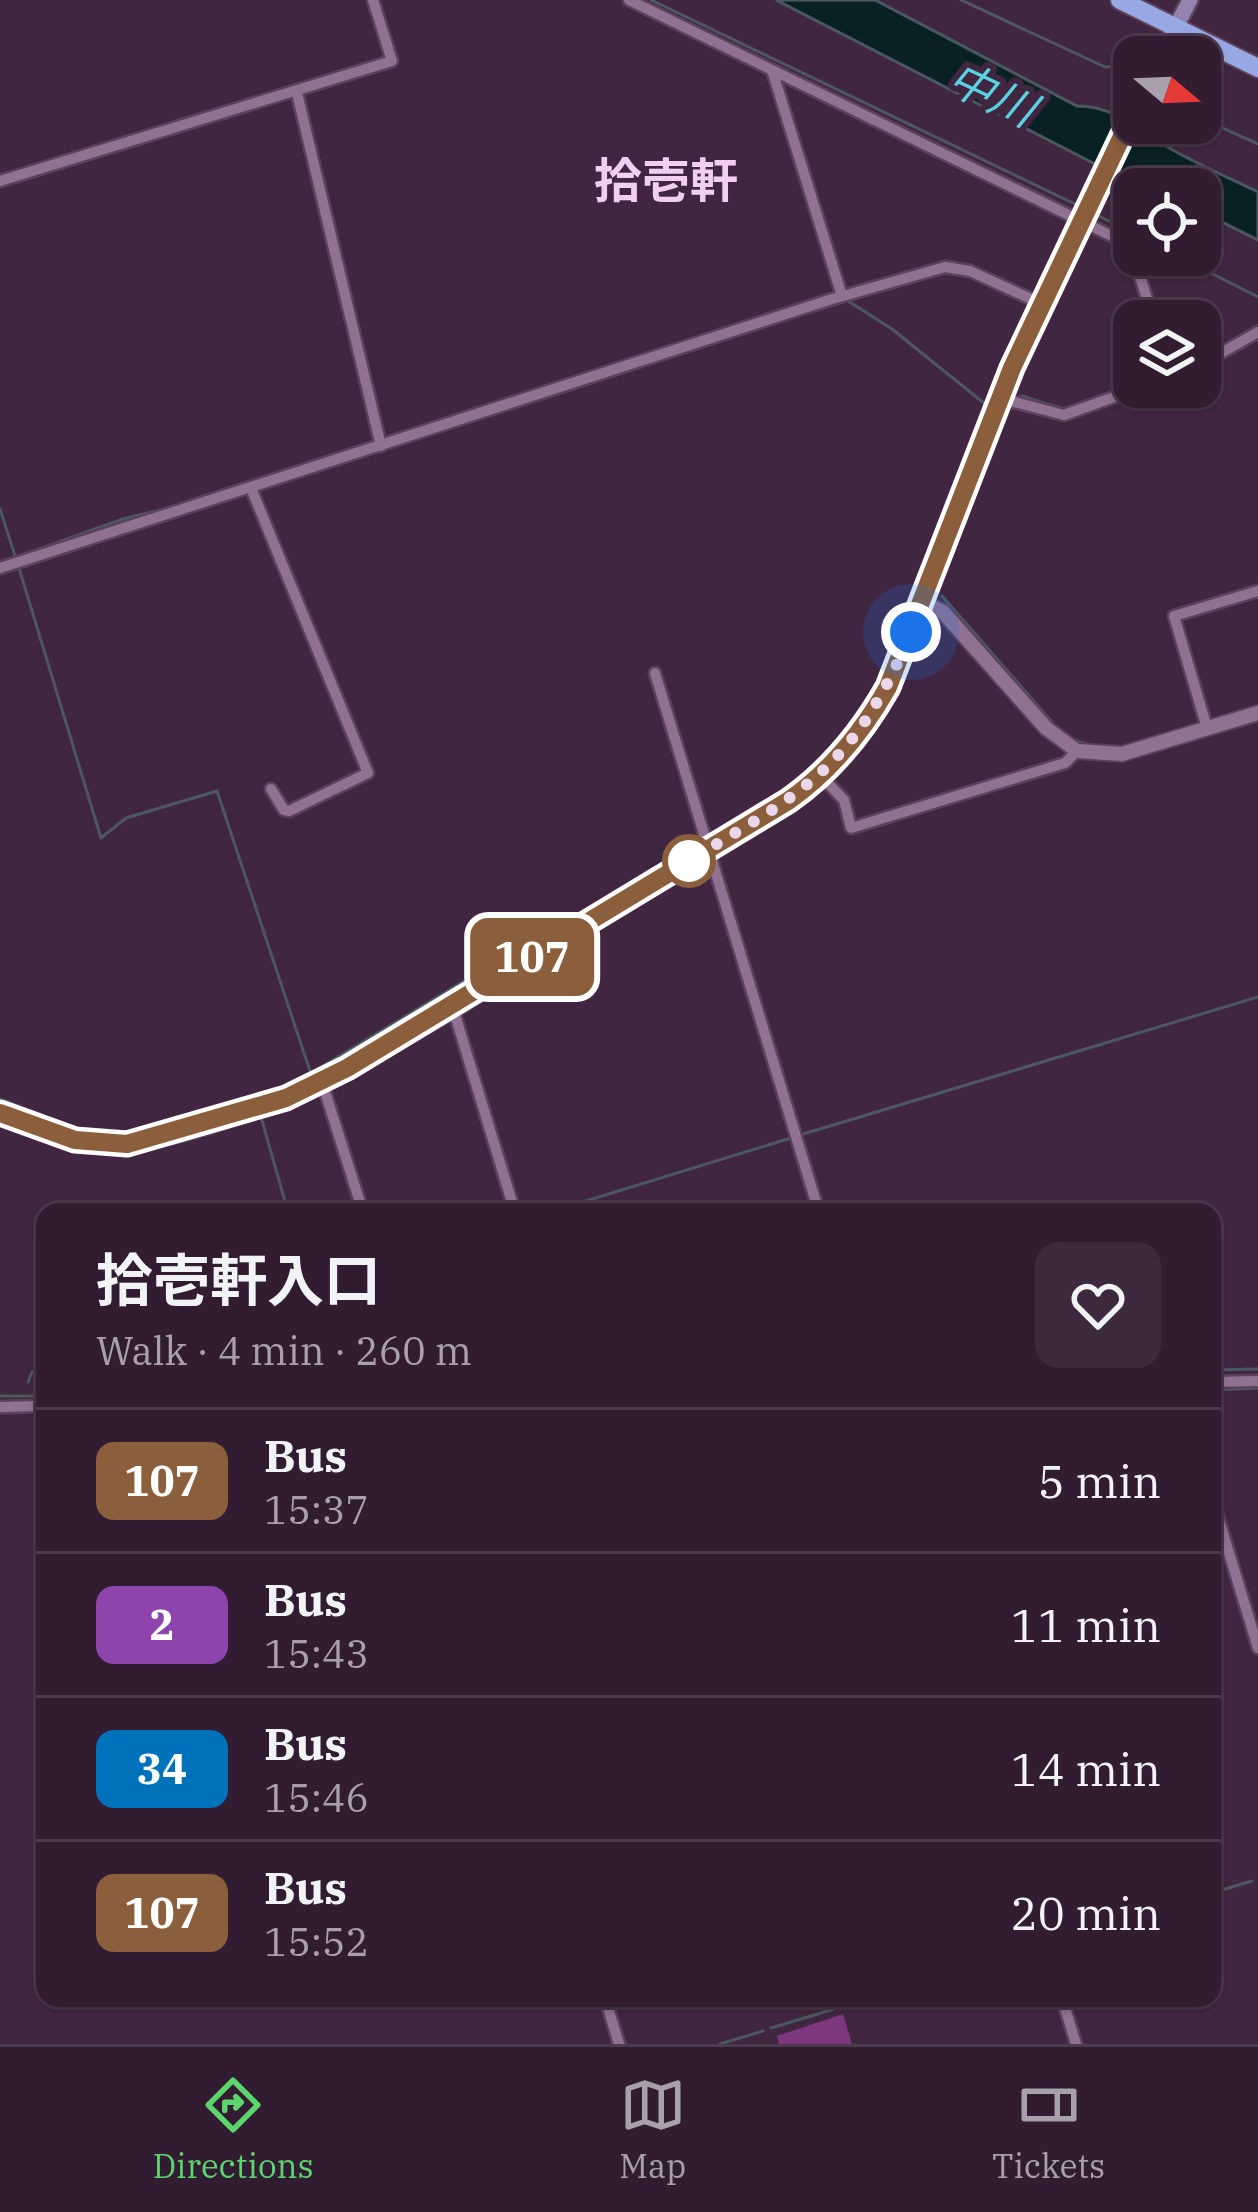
<!DOCTYPE html>
<meta charset="utf-8">
<style>
:root{--surface:#311c32;--page:#3d293e;--text:#f1f3f6;--muted:#a8a1ac;--line:#4c3a4d;--accent:#5cd56d}
body{margin:0;font-family:"IBM Plex Serif","Noto Sans JP",serif;background:var(--page);color:var(--text);height:100vh;display:flex;flex-direction:column;font-size:45px;white-space:nowrap}
*{box-sizing:border-box;margin:0}
p{font-size:39px;color:var(--muted)}
.icon{flex:none;width:66px;height:66px;fill:none;stroke:currentColor;stroke-width:2;stroke-linecap:round;stroke-linejoin:round}
.map{position:relative;flex:1;overflow:hidden}
.sheet{position:absolute;left:36px;top:1203px;width:1185px;height:804px;display:flex;flex-direction:column;background:var(--surface);border-radius:24px;box-shadow:0 3px 9px #0004,0 0 0 3px var(--line)}
.sheet>*{flex:none}
.badge{padding:0 24px;border-radius:18px;font-size:42px;line-height:78px}
.needle{width:78px;rotate:109deg}
.fabs{position:absolute;left:1113px;top:36px;display:grid;gap:24px}
.fabs a{display:grid;place-items:center;width:108px;height:108px;border-radius:24px;background:var(--surface);box-shadow:0 3px 9px #0004,0 0 0 3px var(--line);font-size:60px}
.you{position:absolute;width:60px;height:60px;margin:-30px;border:9px solid #fff;border-radius:50%;background:#1a73e8;box-shadow:0 0 0 18px #1a73e833}
.map>.badge{position:absolute;translate:-50% -50%;box-shadow:0 0 0 6px #fff}
.round{display:grid;place-items:center;flex:none;width:126px;height:126px;border-radius:24px;background:var(--page)}
.headline{display:flex;align-items:center;justify-content:space-between;height:204px;padding:0 60px}
h1{font-size:57px;font-weight:700;line-height:90px}
ul{padding:0;list-style:none}
li{display:flex;align-items:center;gap:36px;height:144px;padding:0 60px;border-top:3px solid var(--line)}
li div{flex:1}
li b{display:block;font-size:45px}
li em{font-style:normal}
li .badge{min-width:132px;font-weight:700;text-align:center}
.menu{display:flex;justify-content:space-around;align-items:center;height:168px;border-top:3px solid var(--line);background:var(--surface);font-size:33px;color:var(--muted)}
.menu a{display:grid;justify-items:center;gap:6px}
.menu .current{color:var(--accent)}
.map>svg:first-child{display:block}
.green{fill:#7c377e}
.water{fill:#092124;stroke:#4c585f;stroke-width:3}
.lines{fill:none;stroke-linecap:round;stroke-linejoin:round}
.stream{stroke:#4c585f;stroke-width:3}
.minor-casing{stroke:#5a425a;stroke-width:15}
.tertiary-casing{stroke:#5a425a;stroke-width:18}
.secondary-casing{stroke:#5a425a;stroke-width:20}
.trunk-casing{stroke:#5a425a;stroke-width:22}
.minor{stroke:#917191;stroke-width:10}
.tertiary{stroke:#917191;stroke-width:14}
.secondary{stroke:#9385b0;stroke-width:15}
.trunk{stroke:#98a8e4;stroke-width:18}
.line-casing{stroke:#fff;stroke-width:27}
.line{stroke:#8b5e3c;stroke-width:18}
.walk{stroke:#ead8ea;stroke-width:12;stroke-dasharray:0 21.6}
.stop-dot{fill:#fff;stroke:#8b5e3c;stroke-width:6}
.labels{text-anchor:middle;stroke-width:12;stroke-linejoin:round;paint-order:stroke}
.water-label{font-size:45px;font-style:italic;fill:#59d3e1;stroke:#412642}
.quarter-label{font-size:48px;font-weight:bold;fill:#f2cff2;stroke:#412642}
</style>
<div class="map">
<svg width="1258" height="2044" viewBox="0 0 1258 2044">
<rect width="100%" height="100%" fill="#412642"/>
<!-- green -->
<polygon class="green" points="843,2014 852,2044 779,2044 777,2036"/>
<!-- water -->
<path class="water" d="M776 0H875L1077 106C1115 106 1140 130 1171 149 1199 165 1229 178 1258 192V240L1200 211V189H1157L1095 164Z"/>
<g class="lines">
<!-- stream -->
<g class="stream">
<polyline points="651,0 1079,206"/>
<polyline points="961,0 1105,67 1117,66"/>
<polyline points="1200,118 1258,144"/>
<polyline points="1093,213 1134,234"/>
<polyline points="1175,255 1258,297"/>
<polyline points="848,301 892,329 985,404"/>
<polyline points="1022,396 1063,409 1134,384"/>
<polyline points="0,509 16,559"/>
<polyline points="22,555 123,519 172,507"/>
<polyline points="19,568 101,838 126,818 217,791 310,1071"/>
<polyline points="942,596 1058,729"/>
<polyline points="1070,739 1090,745"/>
<polyline points="0,1099 93,1135"/>
<polyline points="261,1117 288,1212"/>
<polyline points="143,1133 279,1090 303,1078 527,943"/>
<polyline points="800,1135 1258,997"/>
<polyline points="550,1212 791,1138"/>
<polyline points="1212,1370 1258,1369"/>
<polyline points="28,1382 32,1372 45,1368"/>
<polyline points="1212,1390 1258,1388"/>
<polyline points="0,1396 45,1396"/>
<polyline points="0,1412 25,1412"/>
<polyline points="1212,1893 1252,1881"/>
<polyline points="771,2028 871,1998"/>
<polyline points="720,2044 763,2031"/>
</g>
<defs>
<g id="minor">
<polyline points="629,0 1126,243 1131,248 1154,321"/>
<polyline points="772,70 842,296"/>
<polyline points="297,93 381,446"/>
<polyline points="0,181 392,61 373,0"/>
<polyline points="1200,365 1258,332"/>
<polyline points="999,398 1064,415 1142,387"/>
<polyline points="251,488 368,773 289,811 284,810 271,789"/>
<polyline points="0,568 829,300 945,267 970,271 1042,304"/>
<polyline points="655,673 819,1212"/>
<polyline points="1207,728 1174,616 1258,591"/>
<polyline points="821,776 844,800 851,828 1065,763 1077,751"/>
<polyline points="452,1005 515,1212"/>
<polyline points="322,1082 363,1212"/>
<polyline points="1212,1382 1258,1381"/>
<polyline points="0,1407 45,1406"/>
<polyline points="1212,1497 1258,1648"/>
<polyline points="605,1998 619,2044"/>
<polyline points="1062,1998 1076,2044"/>
</g>
<polyline id="tertiary" points="923,602 943,612 1046,728 1077,751 1122,754 1258,713"/>
<g id="secondary">
<polyline points="1160,57 1190,0"/>
<path d="M0 1113C42 1129 86 1150 132 1143 310 1116 487 986 638 893 695 858 775 819 823 774 850 749 870 719 888 687L1012 368 1134 111"/>
</g>
<polyline id="trunk" points="1120,0 1258,68"/>
</defs>
<!-- minor casing -->
<use href="#minor" class="minor-casing"/>
<!-- tertiary casing -->
<use href="#tertiary" class="tertiary-casing"/>
<!-- secondary casing -->
<use href="#secondary" class="secondary-casing"/>
<!-- trunk casing -->
<use href="#trunk" class="trunk-casing"/>
<!-- minor -->
<use href="#minor" class="minor"/>
<!-- tertiary -->
<use href="#tertiary" class="tertiary"/>
<!-- secondary -->
<use href="#secondary" class="secondary"/>
<!-- trunk -->
<use href="#trunk" class="trunk"/>
</g>
<g class="lines">
<defs>
<path id="line" d="M0 1113 75 1140 127 1144 286 1098 347 1068 788 801C831 771 862 733 888 687L1012 368 1134 111"/>
</defs>
<!-- line casing -->
<use href="#line" class="line-casing"/>
<!-- line -->
<use href="#line" class="line"/>
<!-- walk -->
<path class="walk" d="M689 861 675 869C799 794 853 773 911 632"/>
</g>
<!-- markers -->
<circle class="stop-dot" cx="689" cy="861" r="24"/>
<g class="labels">
<!-- water labels -->
<g class="water-label">
<text transform="translate(992 94) rotate(25)" y="16">中川</text>
</g>
<!-- quarter labels -->
<g class="quarter-label">
<text x="666" y="198">拾壱軒</text>
</g>
</g>
</svg>
<div class="fabs">
<a><svg class="needle" viewBox="-14 -14 28 28"><path d="M0-13l5 13h-10z" fill="#e53935"/><path d="M0 13l5-13h-10z" fill="#a8a1ac"/></svg></a>
<a><svg class="icon" aria-label="locate" viewBox="0 0 24 24"><circle cx="12" cy="12" r="6"/><path d="M12 2v4M12 18v4M2 12h4M18 12h4"/></svg></a>
<a><svg class="icon" aria-label="layers" viewBox="0 0 24 24"><path d="M12 4l9 5-9 5-9-5zM3 14l9 5 9-5"/></svg></a>
</div>
<div class="you" style="left:911px;top:632px"></div>
<b class="badge" style="left:532px;top:957px;background:#8b5e3c;color:#fff">107</b>
<section class="sheet">
<div class="headline"><div><h1>拾壱軒入口</h1><p>Walk · 4 min · 260 m</p></div><a class="round"><svg class="icon" aria-label="heart" viewBox="0 0 24 24"><path d="M12 20l-8-8c-3-5 5-10 8-4 3-6 11-1 8 4z"/></svg></a></div>
<ul>
<li><span class="badge" style="background:#8b5e3c;color:#fff">107</span><div><b>Bus</b><p>15:37</p></div><em>5 min</em></li>
<li><span class="badge" style="background:#8e44ad;color:#fff">2</span><div><b>Bus</b><p>15:43</p></div><em>11 min</em></li>
<li><span class="badge" style="background:#0072bc;color:#fff">34</span><div><b>Bus</b><p>15:46</p></div><em>14 min</em></li>
<li><span class="badge" style="background:#8b5e3c;color:#fff">107</span><div><b>Bus</b><p>15:52</p></div><em>20 min</em></li>
</ul>
</section>
</div>
<nav class="menu">
<a class="current"><svg class="icon" aria-label="directions" viewBox="0 0 24 24"><path d="M12 3l9 9-9 9-9-9zM9 14v-3h6M13 9l2 2-2 2"/></svg>Directions</a>
<a><svg class="icon" aria-label="map" viewBox="0 0 24 24"><path d="M3 6l6-2 6 2 6-2v14l-6 2-6-2-6 2zM9 4v14M15 6v14"/></svg>Map</a>
<a><svg class="icon" aria-label="tickets" viewBox="0 0 24 24"><path d="M3 7h18v10H3zM15 7v10"/></svg>Tickets</a>
</nav>
